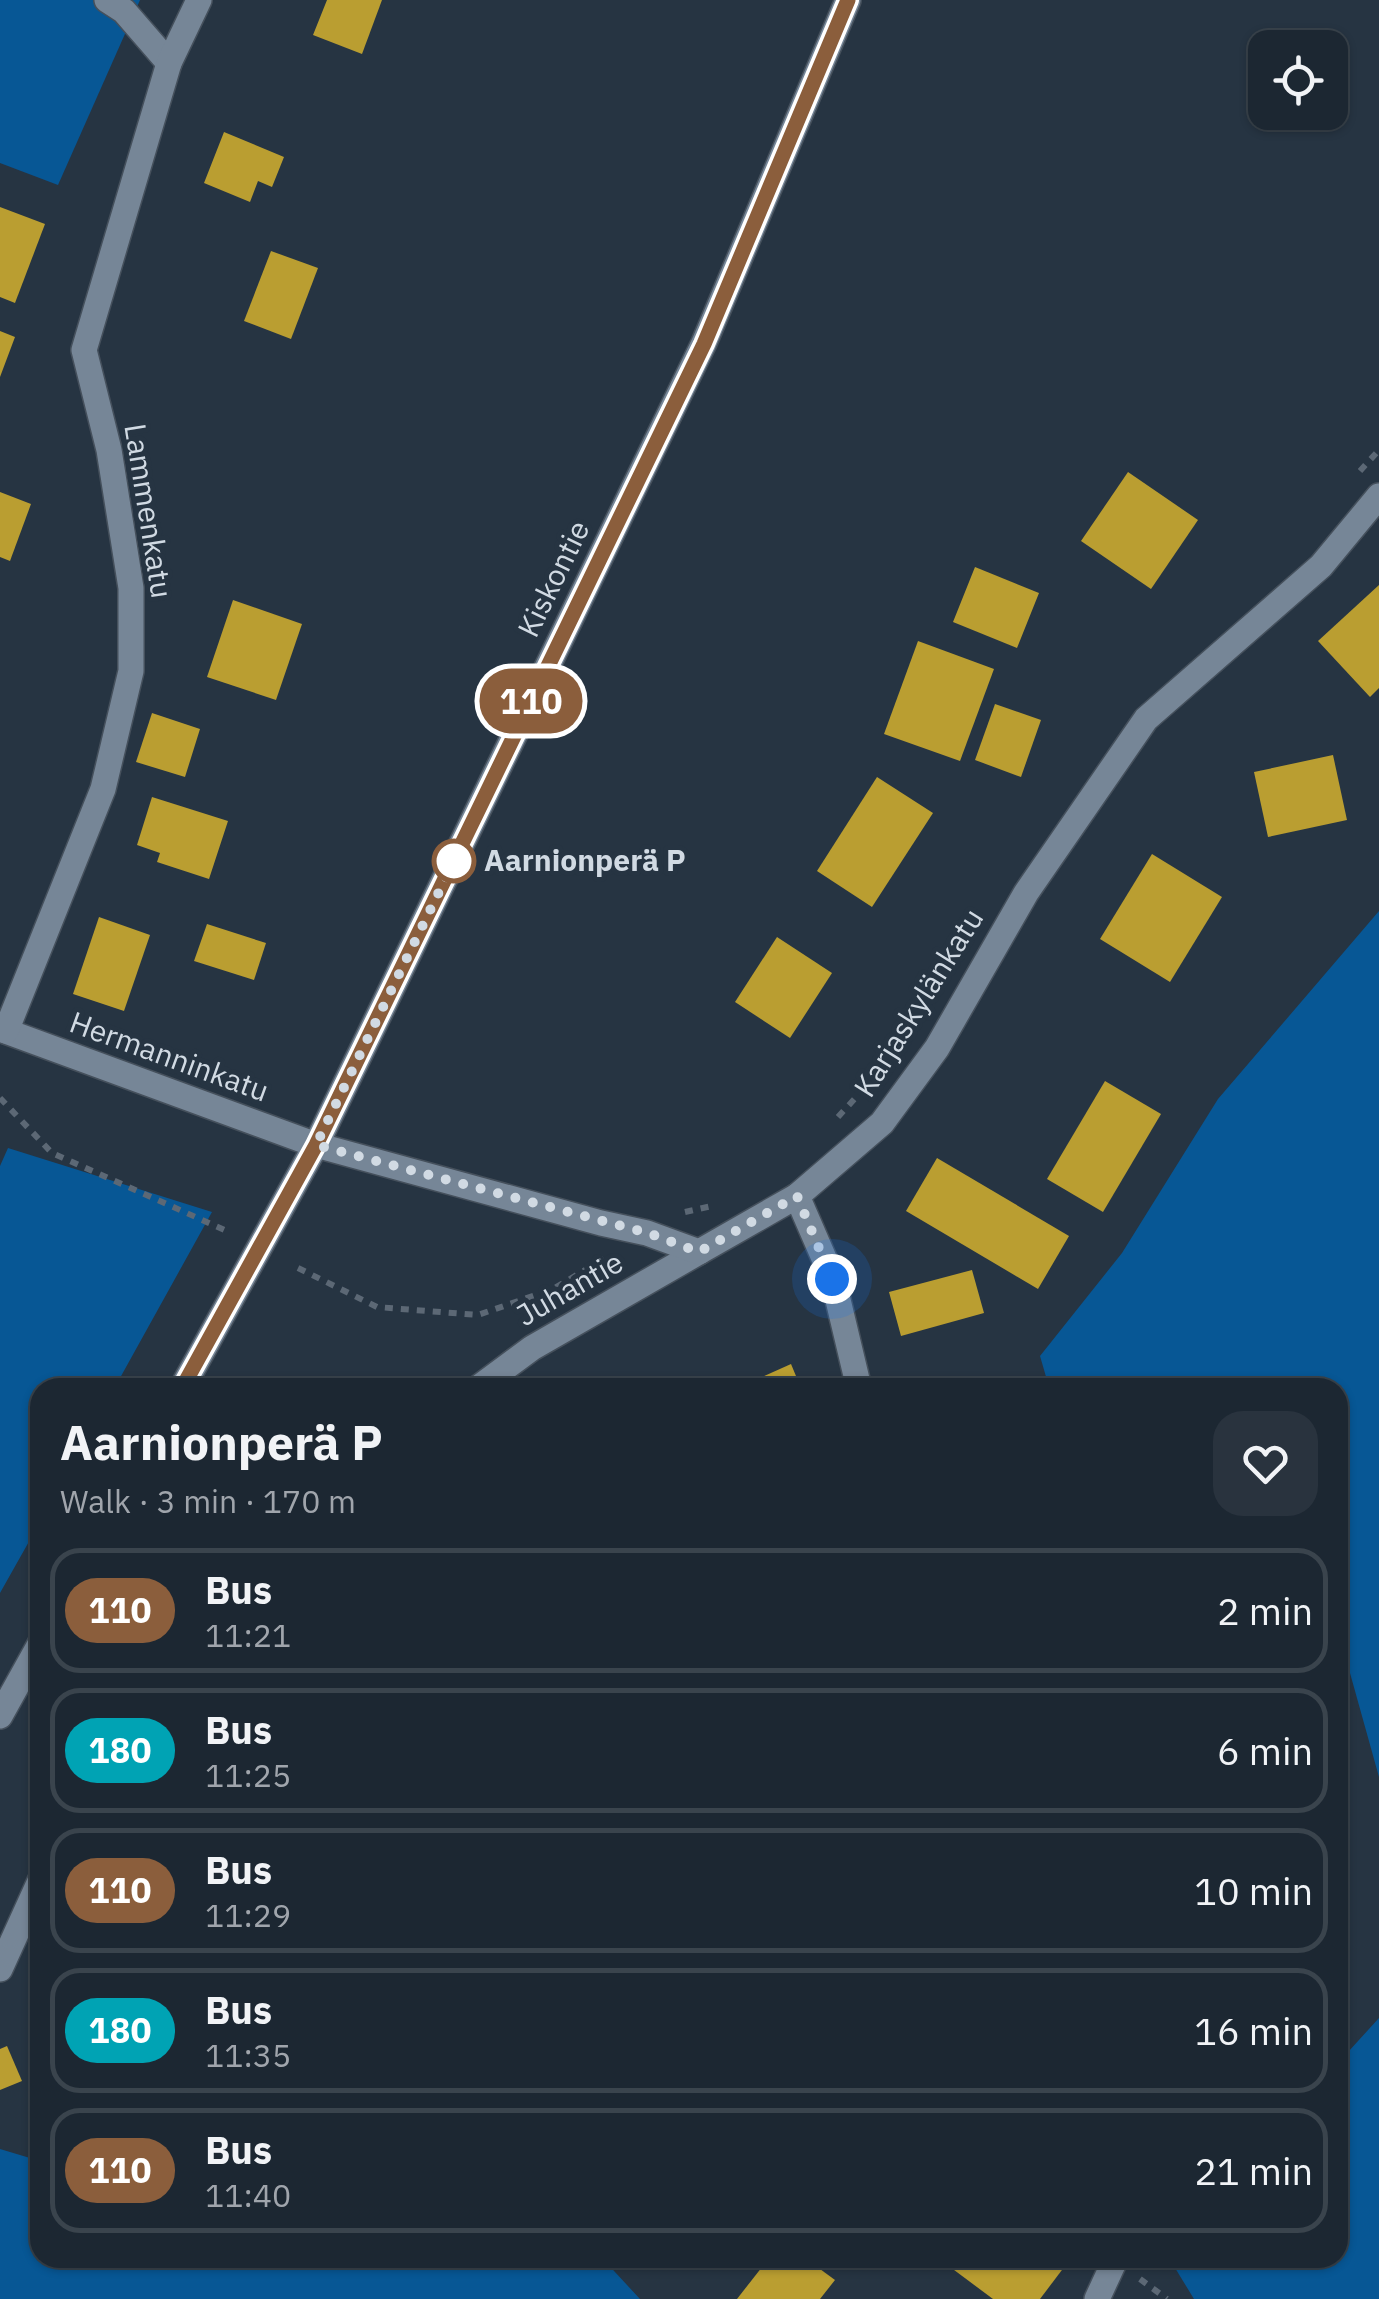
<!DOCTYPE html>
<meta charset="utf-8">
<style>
:root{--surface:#1c2732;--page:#29333e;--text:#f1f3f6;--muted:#a0a5ac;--line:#3a444d}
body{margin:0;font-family:"IBM Plex Sans",sans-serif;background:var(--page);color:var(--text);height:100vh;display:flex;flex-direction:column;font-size:38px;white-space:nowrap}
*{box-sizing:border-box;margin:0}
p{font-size:32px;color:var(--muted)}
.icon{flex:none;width:55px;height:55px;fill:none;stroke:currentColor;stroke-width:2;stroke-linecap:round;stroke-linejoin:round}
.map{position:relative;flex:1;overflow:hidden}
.details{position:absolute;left:30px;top:1378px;width:1318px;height:890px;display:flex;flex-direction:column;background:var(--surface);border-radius:30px;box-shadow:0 2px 8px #0004,0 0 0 2px var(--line)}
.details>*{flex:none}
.badge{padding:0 20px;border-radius:32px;font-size:35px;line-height:65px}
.controls{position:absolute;left:1248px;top:30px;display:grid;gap:20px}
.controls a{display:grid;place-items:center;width:100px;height:100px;border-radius:20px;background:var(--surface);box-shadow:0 2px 8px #0004,0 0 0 2px var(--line);font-size:50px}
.you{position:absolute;width:50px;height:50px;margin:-25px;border:8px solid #fff;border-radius:50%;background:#1a73e8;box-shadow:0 0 0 15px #1a73e833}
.map>.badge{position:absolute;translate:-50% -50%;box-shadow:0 0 0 5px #fff}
.round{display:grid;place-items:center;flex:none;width:105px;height:105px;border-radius:30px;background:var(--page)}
.headline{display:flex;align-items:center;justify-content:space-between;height:170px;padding:0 30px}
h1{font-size:48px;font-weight:700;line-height:75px}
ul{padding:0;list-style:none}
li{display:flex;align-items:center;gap:30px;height:125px;margin:0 20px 15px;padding:0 10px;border:5px solid var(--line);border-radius:30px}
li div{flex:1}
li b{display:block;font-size:38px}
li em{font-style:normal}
li .badge{min-width:110px;font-weight:700;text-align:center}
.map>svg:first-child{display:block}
.green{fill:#075795}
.building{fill:#ba9e31}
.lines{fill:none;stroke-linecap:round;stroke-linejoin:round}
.street-casing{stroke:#45505c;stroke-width:28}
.secondary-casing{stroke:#45505c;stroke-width:28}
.path{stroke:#5c6875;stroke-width:6;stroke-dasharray:8 8;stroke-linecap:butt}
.street{stroke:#768697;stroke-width:25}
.secondary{stroke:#768697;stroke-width:25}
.line-casing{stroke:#fff;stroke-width:22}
.line{stroke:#8b5e3c;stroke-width:15}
.walk{stroke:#d1dae3;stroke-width:10;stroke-dasharray:0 18}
.stop-dot{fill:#fff;stroke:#8b5e3c;stroke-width:5}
.labels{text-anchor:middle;stroke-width:10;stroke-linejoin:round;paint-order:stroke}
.street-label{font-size:30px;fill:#d1dae3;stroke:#263442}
.stop-label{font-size:30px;font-weight:bold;fill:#d1dae3;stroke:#263442;text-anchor:start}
</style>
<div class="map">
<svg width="1379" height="2299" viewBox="0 0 1379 2299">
<rect width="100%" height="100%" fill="#263442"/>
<!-- green -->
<g class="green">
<polygon points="0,0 140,0 58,185 0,163"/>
<polygon points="1379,911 1379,1777 1338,1630 1338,1388 1049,1387 1040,1356 1122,1253 1218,1099"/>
<polygon points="8,1148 212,1212 115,1387 40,1388 40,1522 0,1593 0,1166"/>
<polygon points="1379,2018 1379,2299 1194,2299 1169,2258 1338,2258 1338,2063"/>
<polygon points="0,2149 40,2161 40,2258 602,2258 640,2299 0,2299"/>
</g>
<!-- building -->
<g class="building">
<polygon points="327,0 382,0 362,54 313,35"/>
<polygon points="224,132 284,157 272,187 258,181 250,202 204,183"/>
<polygon points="0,207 45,224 15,303 0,297"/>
<polygon points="271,251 318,268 291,339 244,321"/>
<polygon points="0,331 15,337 0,377"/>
<polygon points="1128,472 1198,520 1151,589 1081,541"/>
<polygon points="0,492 31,504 10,561 0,557"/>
<polygon points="975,567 1039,593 1017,648 953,622"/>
<polygon points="1379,585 1379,688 1370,697 1318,641"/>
<polygon points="233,600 302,624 276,700 207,677"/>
<polygon points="918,641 994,669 960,761 884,734"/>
<polygon points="995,704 1041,720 1021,777 975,760"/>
<polygon points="152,713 200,729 185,777 136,762"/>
<polygon points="1333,755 1347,820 1268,837 1254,772"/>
<polygon points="877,777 933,813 872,907 817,871"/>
<polygon points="152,797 228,821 209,879 157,862 160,853 137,845"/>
<polygon points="1152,854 1222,897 1170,982 1100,939"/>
<polygon points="99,917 150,935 124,1011 73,994"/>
<polygon points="207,924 266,943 254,980 194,961"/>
<polygon points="777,937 832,973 790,1038 735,1002"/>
<polygon points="1105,1081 1161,1114 1103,1212 1047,1179"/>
<polygon points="937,1158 1069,1236 1038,1289 906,1211"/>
<polygon points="972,1270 984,1313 901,1336 889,1292"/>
<polygon points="791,1364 801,1388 737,1388"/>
<polygon points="7,2046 22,2081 0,2090 0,2049"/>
<polygon points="769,2258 805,2258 835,2280 820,2299 737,2299"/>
<polygon points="938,2258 1071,2258 1040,2299 993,2299"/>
</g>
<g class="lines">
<defs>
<g id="street">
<polyline points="107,0 124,11 169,63"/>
<polyline points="0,1029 316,1145"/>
<polyline points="6,1031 103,789 131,671 131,588 109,450 84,350 169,63 199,0"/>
<polyline points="797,1196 833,1279 859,1388"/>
<polyline points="478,1388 532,1348 699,1252"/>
<polyline points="0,1969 40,1881"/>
<polyline points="1097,2299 1116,2258"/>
</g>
<g id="secondary">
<polyline points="316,1145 601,1223 647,1233 699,1252 797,1196 882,1123 937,1048 1026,893 1146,719 1321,566 1379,496"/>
<polyline points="182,1388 316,1145 704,343 848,0"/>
<polyline points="0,1716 40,1644"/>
</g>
</defs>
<!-- street casing -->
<use href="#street" class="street-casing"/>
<!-- secondary casing -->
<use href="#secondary" class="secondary-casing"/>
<!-- path -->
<g class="path">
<polyline points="1360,471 1379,450"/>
<polyline points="0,1098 52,1153 227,1231"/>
<polyline points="838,1117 870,1082"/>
<polyline points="685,1212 716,1205"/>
<polyline points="298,1268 377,1307 478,1315 553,1289 609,1256"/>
<polyline points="1140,2279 1167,2299"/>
</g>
<!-- street -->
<use href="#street" class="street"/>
<!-- secondary -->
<use href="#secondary" class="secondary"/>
</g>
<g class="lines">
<defs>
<polyline id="line" points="182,1388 316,1145 704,344 848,0"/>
</defs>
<!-- line casing -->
<use href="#line" class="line-casing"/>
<!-- line -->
<use href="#line" class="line"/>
<!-- walk -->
<polyline class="walk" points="454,861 316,1145 648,1233 699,1252 797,1196 832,1279"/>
</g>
<!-- markers -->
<circle class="stop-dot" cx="454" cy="861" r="20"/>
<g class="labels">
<!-- street labels -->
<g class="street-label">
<text transform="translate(148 511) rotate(81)" y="10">Lammenkatu</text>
<text transform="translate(554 579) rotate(-64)" y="10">Kiskontie</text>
<text transform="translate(919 1003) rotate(-58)" y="10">Karjaskylänkatu</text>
<text transform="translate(169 1057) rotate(20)" y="10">Hermanninkatu</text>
<text transform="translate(570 1289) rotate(-30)" y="10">Juhantie</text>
</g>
<!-- stop labels -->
<g class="stop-label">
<text x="484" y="871">Aarnionperä P</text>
</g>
</g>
</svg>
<div class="controls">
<a><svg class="icon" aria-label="locate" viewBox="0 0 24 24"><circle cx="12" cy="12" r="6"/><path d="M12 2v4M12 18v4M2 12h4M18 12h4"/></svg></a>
</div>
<div class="you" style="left:832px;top:1279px"></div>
<b class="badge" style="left:531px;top:701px;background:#8b5e3c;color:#fff">110</b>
<section class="details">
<div class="headline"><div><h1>Aarnionperä P</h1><p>Walk · 3 min · 170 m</p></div><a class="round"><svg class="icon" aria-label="heart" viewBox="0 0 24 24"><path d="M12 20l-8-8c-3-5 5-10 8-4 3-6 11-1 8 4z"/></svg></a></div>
<ul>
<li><span class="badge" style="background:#8b5e3c;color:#fff">110</span><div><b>Bus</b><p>11:21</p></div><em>2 min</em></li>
<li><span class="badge" style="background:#00a3b4;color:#fff">180</span><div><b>Bus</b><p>11:25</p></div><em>6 min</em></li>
<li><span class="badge" style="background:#8b5e3c;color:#fff">110</span><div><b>Bus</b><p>11:29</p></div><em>10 min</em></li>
<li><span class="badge" style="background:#00a3b4;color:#fff">180</span><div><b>Bus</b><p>11:35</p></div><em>16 min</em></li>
<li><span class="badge" style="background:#8b5e3c;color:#fff">110</span><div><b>Bus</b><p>11:40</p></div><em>21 min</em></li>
</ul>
</section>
</div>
